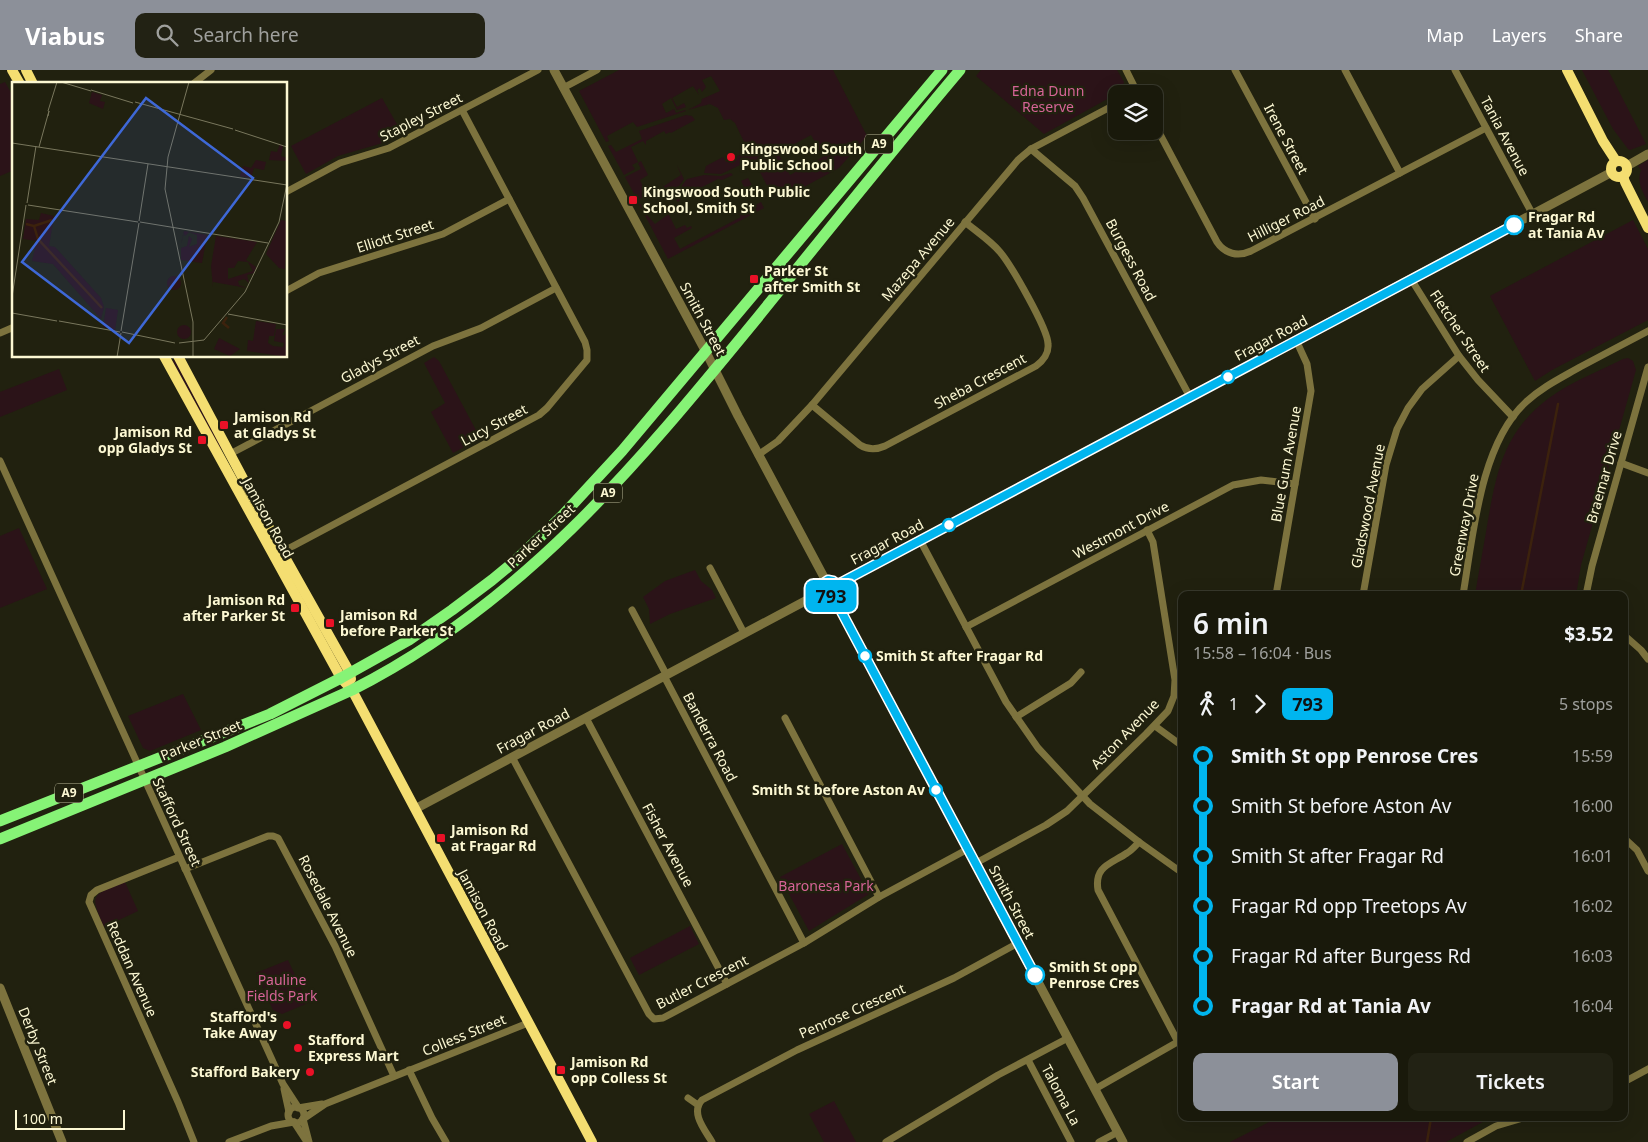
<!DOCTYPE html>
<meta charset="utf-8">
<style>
:root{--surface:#19190b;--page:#222214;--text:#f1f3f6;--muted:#9fa09d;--line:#37382c;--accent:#8c9099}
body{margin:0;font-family:"Noto Sans",sans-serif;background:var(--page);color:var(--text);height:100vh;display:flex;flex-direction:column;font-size:19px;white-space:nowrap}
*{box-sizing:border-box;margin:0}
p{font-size:16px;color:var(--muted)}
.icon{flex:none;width:28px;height:28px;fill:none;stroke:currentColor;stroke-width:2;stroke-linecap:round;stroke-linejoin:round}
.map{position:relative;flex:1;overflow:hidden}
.panel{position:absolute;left:1178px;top:521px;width:450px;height:530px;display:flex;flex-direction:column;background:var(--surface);border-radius:10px;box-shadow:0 5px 20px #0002,0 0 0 1px var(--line)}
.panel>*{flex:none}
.badge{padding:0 10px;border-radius:8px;font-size:18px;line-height:32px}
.controls{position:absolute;left:1108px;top:15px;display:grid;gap:10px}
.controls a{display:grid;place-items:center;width:55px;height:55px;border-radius:10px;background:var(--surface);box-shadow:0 5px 20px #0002,0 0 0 1px var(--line);font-size:25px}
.scale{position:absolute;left:15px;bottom:12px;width:110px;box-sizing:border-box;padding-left:5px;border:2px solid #fcf8d3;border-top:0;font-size:14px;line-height:18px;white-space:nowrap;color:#fcf8d3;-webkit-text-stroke:4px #21210f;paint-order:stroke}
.map>.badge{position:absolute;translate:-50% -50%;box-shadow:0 0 0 2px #fff}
.legs{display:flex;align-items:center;gap:8px;height:55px;padding:0 15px;font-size:16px}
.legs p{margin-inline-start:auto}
.headline{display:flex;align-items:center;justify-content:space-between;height:85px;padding:0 15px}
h1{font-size:28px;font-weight:600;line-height:38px}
.action{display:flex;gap:10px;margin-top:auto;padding:10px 15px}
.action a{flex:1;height:58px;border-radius:10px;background:var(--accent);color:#fff;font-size:20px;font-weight:600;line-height:58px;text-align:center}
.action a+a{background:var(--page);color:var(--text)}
ul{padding:0 15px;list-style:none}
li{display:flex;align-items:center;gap:18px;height:50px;font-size:19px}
li i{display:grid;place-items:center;width:8px;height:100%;margin:0 6px;background:currentColor}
li i::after{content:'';width:12px;height:12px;margin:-6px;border:4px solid;border-radius:50%;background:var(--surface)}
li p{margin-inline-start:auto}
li:first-child i{background:linear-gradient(#0000 50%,currentColor 0)}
li:last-child i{background:linear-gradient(currentColor 50%,#0000 0)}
header{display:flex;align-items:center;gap:30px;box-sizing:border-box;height:70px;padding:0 25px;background:var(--accent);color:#fff}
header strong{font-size:24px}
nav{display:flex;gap:28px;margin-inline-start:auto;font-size:18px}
.search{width:350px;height:45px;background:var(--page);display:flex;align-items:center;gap:12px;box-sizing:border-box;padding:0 18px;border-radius:10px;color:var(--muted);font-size:19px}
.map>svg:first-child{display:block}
.green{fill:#2b1318;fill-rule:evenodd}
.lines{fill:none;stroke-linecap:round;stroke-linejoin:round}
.stream{stroke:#3c220d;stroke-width:2.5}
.minor{stroke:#7d733e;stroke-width:7}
.tertiary{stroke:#7d733e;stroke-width:9}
.secondary{stroke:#f4de71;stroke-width:10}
.trunk{stroke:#86f376;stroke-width:11}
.line-1-casing{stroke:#fff;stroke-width:11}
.line-1{stroke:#00b5ef;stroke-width:8}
.poi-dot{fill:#e91127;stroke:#21210f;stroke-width:2}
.stop-1-dot{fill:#fff;stroke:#00b5ef;stroke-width:2.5}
.labels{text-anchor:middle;stroke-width:5;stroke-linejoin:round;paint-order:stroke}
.shield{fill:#21210f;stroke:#bab898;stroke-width:1}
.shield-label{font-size:12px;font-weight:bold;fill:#fcf8d3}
.park-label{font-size:14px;fill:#d66497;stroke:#21210f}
.street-label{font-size:14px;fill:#fcf8d3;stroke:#21210f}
.poi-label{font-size:14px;font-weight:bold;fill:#fcf8d3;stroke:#21210f;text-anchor:start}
.stop-label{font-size:14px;font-weight:bold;fill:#fcf8d3;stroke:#21210f;text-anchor:start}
.inset-river{fill:none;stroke:#3c220d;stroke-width:2.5}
.inset-road{fill:none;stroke:#79775d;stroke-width:1}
.view{fill:#3e68d7;fill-opacity:0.15;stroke:#3e68d7;stroke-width:2.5}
.inset-edge{fill:none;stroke:#fcf8d3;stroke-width:2.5}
</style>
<header>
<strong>Viabus</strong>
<div class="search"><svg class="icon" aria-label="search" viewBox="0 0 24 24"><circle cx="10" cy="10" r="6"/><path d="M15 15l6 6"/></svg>Search here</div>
<nav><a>Map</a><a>Layers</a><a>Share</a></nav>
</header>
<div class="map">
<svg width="1648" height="1072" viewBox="0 0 1648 1072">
<rect width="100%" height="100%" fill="#21210f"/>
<!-- green -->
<g class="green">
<path d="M619 0H833L867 66 839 98 789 125 786 120 775 127 774 124 772 125 753 89 721 104 704 103 706 96 723 87 726 92 745 82 743 78 746 76 735 53 730 49 724 50 718 38 710 34 688 40 701 33 702 29 720 21 711 6 702 10 706 17 702 22 700 18 697 20 699 25 693 16 672 28 677 37 684 33 686 37 677 40 671 28 662 34 666 43 674 39 676 43 685 40 686 41 637 57 633 52 607 66 609 71 606 72 579 21ZM811 65 823 87 790 105 778 83Z"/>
<polygon points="981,0 1117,0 1124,12 1120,22 1044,64 976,6"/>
<polygon points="1582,0 1608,0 1646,74 1630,80 1628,79 1613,59"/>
<polygon points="5,12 14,28 14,100 0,106 0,14"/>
<polygon points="382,28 402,63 386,72 338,86 306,104 291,76"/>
<polygon points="686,45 692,46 695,50 671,63 670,62 666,64 664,61 646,71 646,75 643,71 631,77 638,92 632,95 635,99 624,105 608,76 611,75 616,82 642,69 639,61"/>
<path d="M1648 90V132C1643 122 1636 112 1641 100L1638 96Z"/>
<polygon points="641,91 648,105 640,110 647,125 651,123 652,126 637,129 625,107 641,99 638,93"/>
<polygon points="677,95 684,109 679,116 673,119 671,117 668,118 668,122 661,113 664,116 681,105"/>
<polygon points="731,103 733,105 722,110 718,109 692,122 693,124 682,128 678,132 670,124 680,118 687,109 704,105 721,106"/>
<polygon points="748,108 756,123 748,124 741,111"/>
<polygon points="761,132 764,138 668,189 639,134 645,135 648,146 655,154 670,143 669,145 676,159 685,155 687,158 691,156 692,158 674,168 680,179 741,147 739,144"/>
<polygon points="1633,150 1648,179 1648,250 1552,300 1535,311 1490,226"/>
<polygon points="434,287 439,291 478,364 476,371 453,383 431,342 445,333 424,293"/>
<path d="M1628 288 1633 291 1636 300 1581 495 1576 525H1475C1479 500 1484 475 1488 450 1497 399 1505 361 1549 328 1571 312 1599 301 1623 289Z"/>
<polygon points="176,289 223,378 220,379 173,293 173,290"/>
<polygon points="59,299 67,320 0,347 0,322"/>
<polygon points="19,458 47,519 0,538 0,466"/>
<polygon points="695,500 701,511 712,520 716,528 670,544 650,554 649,539 643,527 665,511"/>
<polygon points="183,624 201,660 150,681 143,678 128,646"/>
<polygon points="842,774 869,824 809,861 780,807"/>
<path d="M125 812 138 841 104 857C89 822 92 826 125 812Z"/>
<polygon points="690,856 699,874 639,905 630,888"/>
<polygon points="288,890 308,933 282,944 273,940 256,903"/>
<polygon points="834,1031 856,1072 824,1072 809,1044"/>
<polygon points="1277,1048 1490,1048 1446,1072 1230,1072"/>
</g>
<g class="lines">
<!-- stream -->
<g class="stream">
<polyline points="1521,525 1558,334"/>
<polyline points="1427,1072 1431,1048"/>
</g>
<!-- minor -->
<g class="minor">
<polyline points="1126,0 1138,24"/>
<polyline points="1235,0 1315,149"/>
<polyline points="1345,0 1400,103"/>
<polyline points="1455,0 1533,145"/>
<polyline points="193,14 211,0"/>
<polyline points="563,18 597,0"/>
<path d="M1154 53 1217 172C1225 184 1238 187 1251 181L1486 58"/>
<polyline points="1031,79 1075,116 1083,128 1190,327"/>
<polyline points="286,122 340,93 389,78 538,0"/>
<polyline points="1411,209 1459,286 1478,310 1513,347"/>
<polyline points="286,221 319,203 443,164 509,129"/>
<polyline points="0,263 14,257"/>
<path d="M812 335 860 375C868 380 876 380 885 376L1036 296C1043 291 1049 283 1048 274 1048 259 1011 195 1000 182 991 171 977 162 965 152"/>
<polyline points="230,384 433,276 481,258 556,218"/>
<polyline points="758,385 778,371 812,335 1018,90 1031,79 1116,34"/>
<polyline points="0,391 283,1014 298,1037"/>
<polyline points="1621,393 1648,403"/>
<polyline points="920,470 1006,632 1038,678 1090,734 1139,772 1181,802"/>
<polyline points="282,482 539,345 547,338 587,290 587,280 585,272 462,40"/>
<polyline points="710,498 744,563"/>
<polyline points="1276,525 1311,321 1307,294 1296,270"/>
<polyline points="1363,525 1386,395 1397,359 1408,338 1422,319 1459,286"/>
<path d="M1463 525C1473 466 1480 374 1526 332 1542 317 1561 308 1580 297 1603 285 1625 273 1648 261"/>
<polyline points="1586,525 1592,496 1648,297"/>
<polyline points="632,540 666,604"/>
<polyline points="966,557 1233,415 1261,410 1295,414"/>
<polyline points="1624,565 1641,580 1648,589"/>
<polyline points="664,606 804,873"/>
<polyline points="1016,647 1071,613 1081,602"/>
<polyline points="586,648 727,914"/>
<polyline points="785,648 879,827"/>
<polyline points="1155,656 1181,675"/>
<polyline points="512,687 649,944 654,949 663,948 804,873 879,827 968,779"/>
<polyline points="1624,768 1637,780 1648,801"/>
<path d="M1139 772C1135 776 1132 780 1127 783 1111 794 1094 796 1098 820L1178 972"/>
<polyline points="179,787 97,820 91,825 89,832 178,1032 194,1072"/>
<polyline points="976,793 1046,755 1067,741 1146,664 1168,641 1174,626 1175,610 1153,472 1147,460"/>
<polyline points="185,799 268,766 273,766 278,768 335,876 394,1006"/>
<polyline points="1028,990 1071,1072"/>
<polyline points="409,1000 432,1048 446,1072"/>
<polyline points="1624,1012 1648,999"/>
<polyline points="284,1019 289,1042"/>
<polyline points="1095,1019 1181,970"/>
<polyline points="688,1028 698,1035"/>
<circle cx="296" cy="1045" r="8"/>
<polyline points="298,1038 322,1034"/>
<polyline points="303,1049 325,1034 528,953"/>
<polyline points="303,1049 309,1072"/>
<polyline points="294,1052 307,1072"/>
<polyline points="229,1072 271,1056 294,1052"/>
<path d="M712 1072C705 1060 690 1043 702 1030L797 980 954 908 1018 873"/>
<polyline points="886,1072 998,1005 1068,968"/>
<polyline points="1099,1072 1118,1062"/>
<polyline points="1467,1072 1496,1056 1523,1048"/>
</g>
<!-- tertiary -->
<g class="tertiary">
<polyline points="554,0 706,282 738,346 826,511"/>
<polyline points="1627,96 1648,84"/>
<polyline points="837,514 1612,102"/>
<polyline points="833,526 1123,1072"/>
<polyline points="415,739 822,522"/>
<polyline points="0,918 62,1072"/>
</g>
<!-- secondary -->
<g class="secondary">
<polyline points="12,0 20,14"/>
<polyline points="26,0 33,14"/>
<polyline points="1567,0 1603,71 1616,91"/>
<circle cx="1619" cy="99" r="8"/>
<polyline points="1623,106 1625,112 1648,158"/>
<polyline points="164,286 341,608 352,620 592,1072"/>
<polyline points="178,286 282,482 350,603 351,609"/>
</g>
<!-- trunk -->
<g class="trunk">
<polyline points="0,751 270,644 341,608 409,570 452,540 492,510 515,491 562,446 622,381 942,0"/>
<path d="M0 769 225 677 352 620C522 534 636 396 754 252 822 168 890 83 960 0"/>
</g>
</g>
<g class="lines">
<defs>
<polyline id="line-1" points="1035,905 833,526 826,525 822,522 822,514 828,510 833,511 837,514 842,512 1514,155"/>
</defs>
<!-- line-1 casing -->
<use href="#line-1" class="line-1-casing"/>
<!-- line-1 -->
<use href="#line-1" class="line-1"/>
</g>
<!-- markers -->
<g class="poi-dot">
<circle cx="731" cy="87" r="5"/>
<rect x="628" y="125" width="10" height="10" rx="2.5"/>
<rect x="749" y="204" width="10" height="10" rx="2.5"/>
<rect x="219" y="350" width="10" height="10" rx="2.5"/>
<rect x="197" y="365" width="10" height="10" rx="2.5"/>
<rect x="290" y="533" width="10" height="10" rx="2.5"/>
<rect x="325" y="548" width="10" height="10" rx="2.5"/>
<rect x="436" y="763" width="10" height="10" rx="2.5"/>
<circle cx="287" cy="955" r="5"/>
<circle cx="298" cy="978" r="5"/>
<rect x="556" y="995" width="10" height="10" rx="2.5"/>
<circle cx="310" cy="1002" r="5"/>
</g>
<g class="stop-1-dot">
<circle cx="1514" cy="155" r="9"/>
<circle cx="1228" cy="307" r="6"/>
<circle cx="949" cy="455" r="6"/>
<circle cx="865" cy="586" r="6"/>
<circle cx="936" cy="720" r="6"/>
<circle cx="1035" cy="905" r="9"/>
</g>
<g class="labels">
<!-- shield labels -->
<g class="shield">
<rect x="865" y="64.5" width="28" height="19" rx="4"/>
<rect x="594" y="413.5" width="28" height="19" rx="4"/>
<rect x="55" y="713.5" width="28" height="19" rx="4"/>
</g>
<g class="shield-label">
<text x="879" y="78">A9</text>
<text x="608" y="427">A9</text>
<text x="69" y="727">A9</text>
</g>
<!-- park labels -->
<g class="park-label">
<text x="1048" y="26">Edna Dunn<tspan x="1048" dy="16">Reserve</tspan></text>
<text x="826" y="821">Baronesa Park</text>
<text x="282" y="915">Pauline<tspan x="282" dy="16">Fields Park</tspan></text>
</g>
<!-- street labels -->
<g class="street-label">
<text transform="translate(421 47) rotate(-27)" y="5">Stapley Street</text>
<text transform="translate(1505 66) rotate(62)" y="5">Tania Avenue</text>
<text transform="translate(1286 69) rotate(62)" y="5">Irene Street</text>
<text transform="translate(1286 149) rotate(-27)" y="5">Hilliger Road</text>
<text transform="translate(395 166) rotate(-18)" y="5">Elliott Street</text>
<text transform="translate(918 189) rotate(-50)" y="5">Mazepa Avenue</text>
<text transform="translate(1131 190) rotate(62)" y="5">Burgess Road</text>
<text transform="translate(703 249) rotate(62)" y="5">Smith Street</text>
<text transform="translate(1460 261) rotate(56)" y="5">Fletcher Street</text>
<text transform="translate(1271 268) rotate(-28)" y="5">Fragar Road</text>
<text transform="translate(380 289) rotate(-28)" y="5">Gladys Street</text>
<text transform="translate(980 311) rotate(-28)" y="5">Sheba Crescent</text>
<text transform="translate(494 355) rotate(-28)" y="5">Lucy Street</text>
<text transform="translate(1286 394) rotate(-80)" y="5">Blue Gum Avenue</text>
<text transform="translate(1604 407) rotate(-74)" y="5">Braemar Drive</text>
<text transform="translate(1368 436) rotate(-79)" y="5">Gladswood Avenue</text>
<text transform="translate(268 448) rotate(61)" y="5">Jamison Road</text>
<text transform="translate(1464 455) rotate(-79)" y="5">Greenway Drive</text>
<text transform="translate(1121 460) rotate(-28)" y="5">Westmont Drive</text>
<text transform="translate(541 466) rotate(-43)" y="5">Parker Street</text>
<text transform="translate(887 472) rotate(-28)" y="5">Fragar Road</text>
<text transform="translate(533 661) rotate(-28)" y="5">Fragar Road</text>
<text transform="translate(1125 664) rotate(-46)" y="5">Aston Avenue</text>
<text transform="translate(710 667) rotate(62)" y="5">Banderra Road</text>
<text transform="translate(201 670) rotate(-22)" y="5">Parker Street</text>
<text transform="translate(177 752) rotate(65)" y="5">Stafford Street</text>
<text transform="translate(668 775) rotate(62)" y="5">Fisher Avenue</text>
<text transform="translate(1012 832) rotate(62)" y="5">Smith Street</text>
<text transform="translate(328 836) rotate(63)" y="5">Rosedale Avenue</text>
<text transform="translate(483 840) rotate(62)" y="5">Jamison Road</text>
<text transform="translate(132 899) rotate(66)" y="5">Reddan Avenue</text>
<text transform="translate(702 912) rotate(-27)" y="5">Butler Crescent</text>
<text transform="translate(852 941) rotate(-24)" y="5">Penrose Crescent</text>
<text transform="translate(464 965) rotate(-22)" y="5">Colless Street</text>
<text transform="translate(38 976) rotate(68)" y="5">Derby Street</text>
<text transform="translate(1061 1025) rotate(62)" y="5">Taloma La</text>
</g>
<!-- poi labels -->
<g class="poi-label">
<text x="741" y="84">Kingswood South<tspan x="741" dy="16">Public School</tspan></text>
<text x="643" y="127">Kingswood South Public<tspan x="643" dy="16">School, Smith St</tspan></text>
<text x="764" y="206">Parker St<tspan x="764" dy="16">after Smith St</tspan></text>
<text x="234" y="352">Jamison Rd<tspan x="234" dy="16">at Gladys St</tspan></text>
<text x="192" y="367" text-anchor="end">Jamison Rd<tspan x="192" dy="16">opp Gladys St</tspan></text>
<text x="285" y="535" text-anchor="end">Jamison Rd<tspan x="285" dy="16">after Parker St</tspan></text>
<text x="340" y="550">Jamison Rd<tspan x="340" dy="16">before Parker St</tspan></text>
<text x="451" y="765">Jamison Rd<tspan x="451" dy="16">at Fragar Rd</tspan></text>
<text x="277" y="952" text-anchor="end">Stafford's<tspan x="277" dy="16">Take Away</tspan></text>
<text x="308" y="975">Stafford<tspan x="308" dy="16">Express Mart</tspan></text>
<text x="571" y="997">Jamison Rd<tspan x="571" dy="16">opp Colless St</tspan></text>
<text x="300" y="1007" text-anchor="end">Stafford Bakery</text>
</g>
<!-- stop labels -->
<g class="stop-label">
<text x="1528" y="152">Fragar Rd<tspan x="1528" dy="16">at Tania Av</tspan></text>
<text x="876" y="591">Smith St after Fragar Rd</text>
<text x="925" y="725" text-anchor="end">Smith St before Aston Av</text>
<text x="1049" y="902">Smith St opp<tspan x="1049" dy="16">Penrose Cres</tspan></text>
</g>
</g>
<!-- overview -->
<g transform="translate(12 12)">
<rect width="275" height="275" fill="#21210f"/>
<path d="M80 10 90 13 88 19 93 20 91 27 77 21ZM268 62 271 64 269 74 275 76V79L257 78 259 69 265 70ZM244 78 254 80 252 88 242 86 239 96 228 94 231 84 239 86ZM29 131 42 134 37 164 43 165 89 216 92 225 89 237 41 182 20 179 25 159 11 157 14 137 27 138ZM269 138 275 139 273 187 267 186 254 172ZM172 149 195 153 190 181 169 178V166L175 164 177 154 180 157 177 165 185 162V153L177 150 173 154 172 151 169 162ZM204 154 245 160 234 178 244 185 242 191 235 193 237 201 232 197 226 199 227 203 235 206 201 200V205L199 184ZM226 179 236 180 241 189 216 197V186H222ZM155 201a7 7 0 1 1 14 0a7 7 0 1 1-14 0ZM94 226 106 228 103 248 91 245ZM244 239 264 242 262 254H257L256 261 261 264 271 265 272 261 262 259 264 247H273L270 253H273L275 246V275L235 269 236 258 241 259ZM165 250a7 7 0 1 1 14 0a7 7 0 1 1-14 0ZM207 256 228 267 218 274 202 267Z" fill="#2b1318" fill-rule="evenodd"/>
<path class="inset-river" d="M14 142 22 144 26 157 90 226M22 144 40 138M215 235 211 241 217 246"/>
<path class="inset-road" d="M49 0 79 9M177 0 156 75 153 107 181 240V275M79 8 121 21M123 20 221 47M36 29 45 0M223 48 275 65M0 61 275 103M27 65 37 29 36 34M15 121 24 64M16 123 126 140M127 139 136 82M128 140 256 161M0 215 14 123M0 231 45 239M216 232 275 243M47 239 108 250M109 249 127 141M110 250 163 261M167 261 192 258 233 210 267 140 275 102M105 275 109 251"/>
<path class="view" d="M134 16 241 96 117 261 10 180Z"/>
<rect width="275" height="275" class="inset-edge"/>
</g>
</svg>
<div class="controls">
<a><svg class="icon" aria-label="layers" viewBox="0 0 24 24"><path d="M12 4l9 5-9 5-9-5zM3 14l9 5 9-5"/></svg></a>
</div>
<div class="scale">100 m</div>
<b class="badge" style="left:831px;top:526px;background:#00b5ef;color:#111">793</b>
<section class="panel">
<div class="headline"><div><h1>6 min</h1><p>15:58 – 16:04 · Bus</p></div><b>$3.52</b></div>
<div class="legs"><svg class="icon" aria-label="walk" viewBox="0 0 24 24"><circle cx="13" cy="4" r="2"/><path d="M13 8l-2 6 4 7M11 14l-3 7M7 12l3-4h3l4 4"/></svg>1<svg class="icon" aria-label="forward" viewBox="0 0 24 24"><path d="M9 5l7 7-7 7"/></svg><b class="badge" style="background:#00b5ef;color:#111">793</b><p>5 stops</p></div>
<ul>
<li><i style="color:#00b5ef"></i><b>Smith St opp Penrose Cres</b><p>15:59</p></li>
<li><i style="color:#00b5ef"></i><span>Smith St before Aston Av</span><p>16:00</p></li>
<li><i style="color:#00b5ef"></i><span>Smith St after Fragar Rd</span><p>16:01</p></li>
<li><i style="color:#00b5ef"></i><span>Fragar Rd opp Treetops Av</span><p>16:02</p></li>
<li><i style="color:#00b5ef"></i><span>Fragar Rd after Burgess Rd</span><p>16:03</p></li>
<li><i style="color:#00b5ef"></i><b>Fragar Rd at Tania Av</b><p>16:04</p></li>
</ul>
<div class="action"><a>Start</a><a>Tickets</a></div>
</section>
</div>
